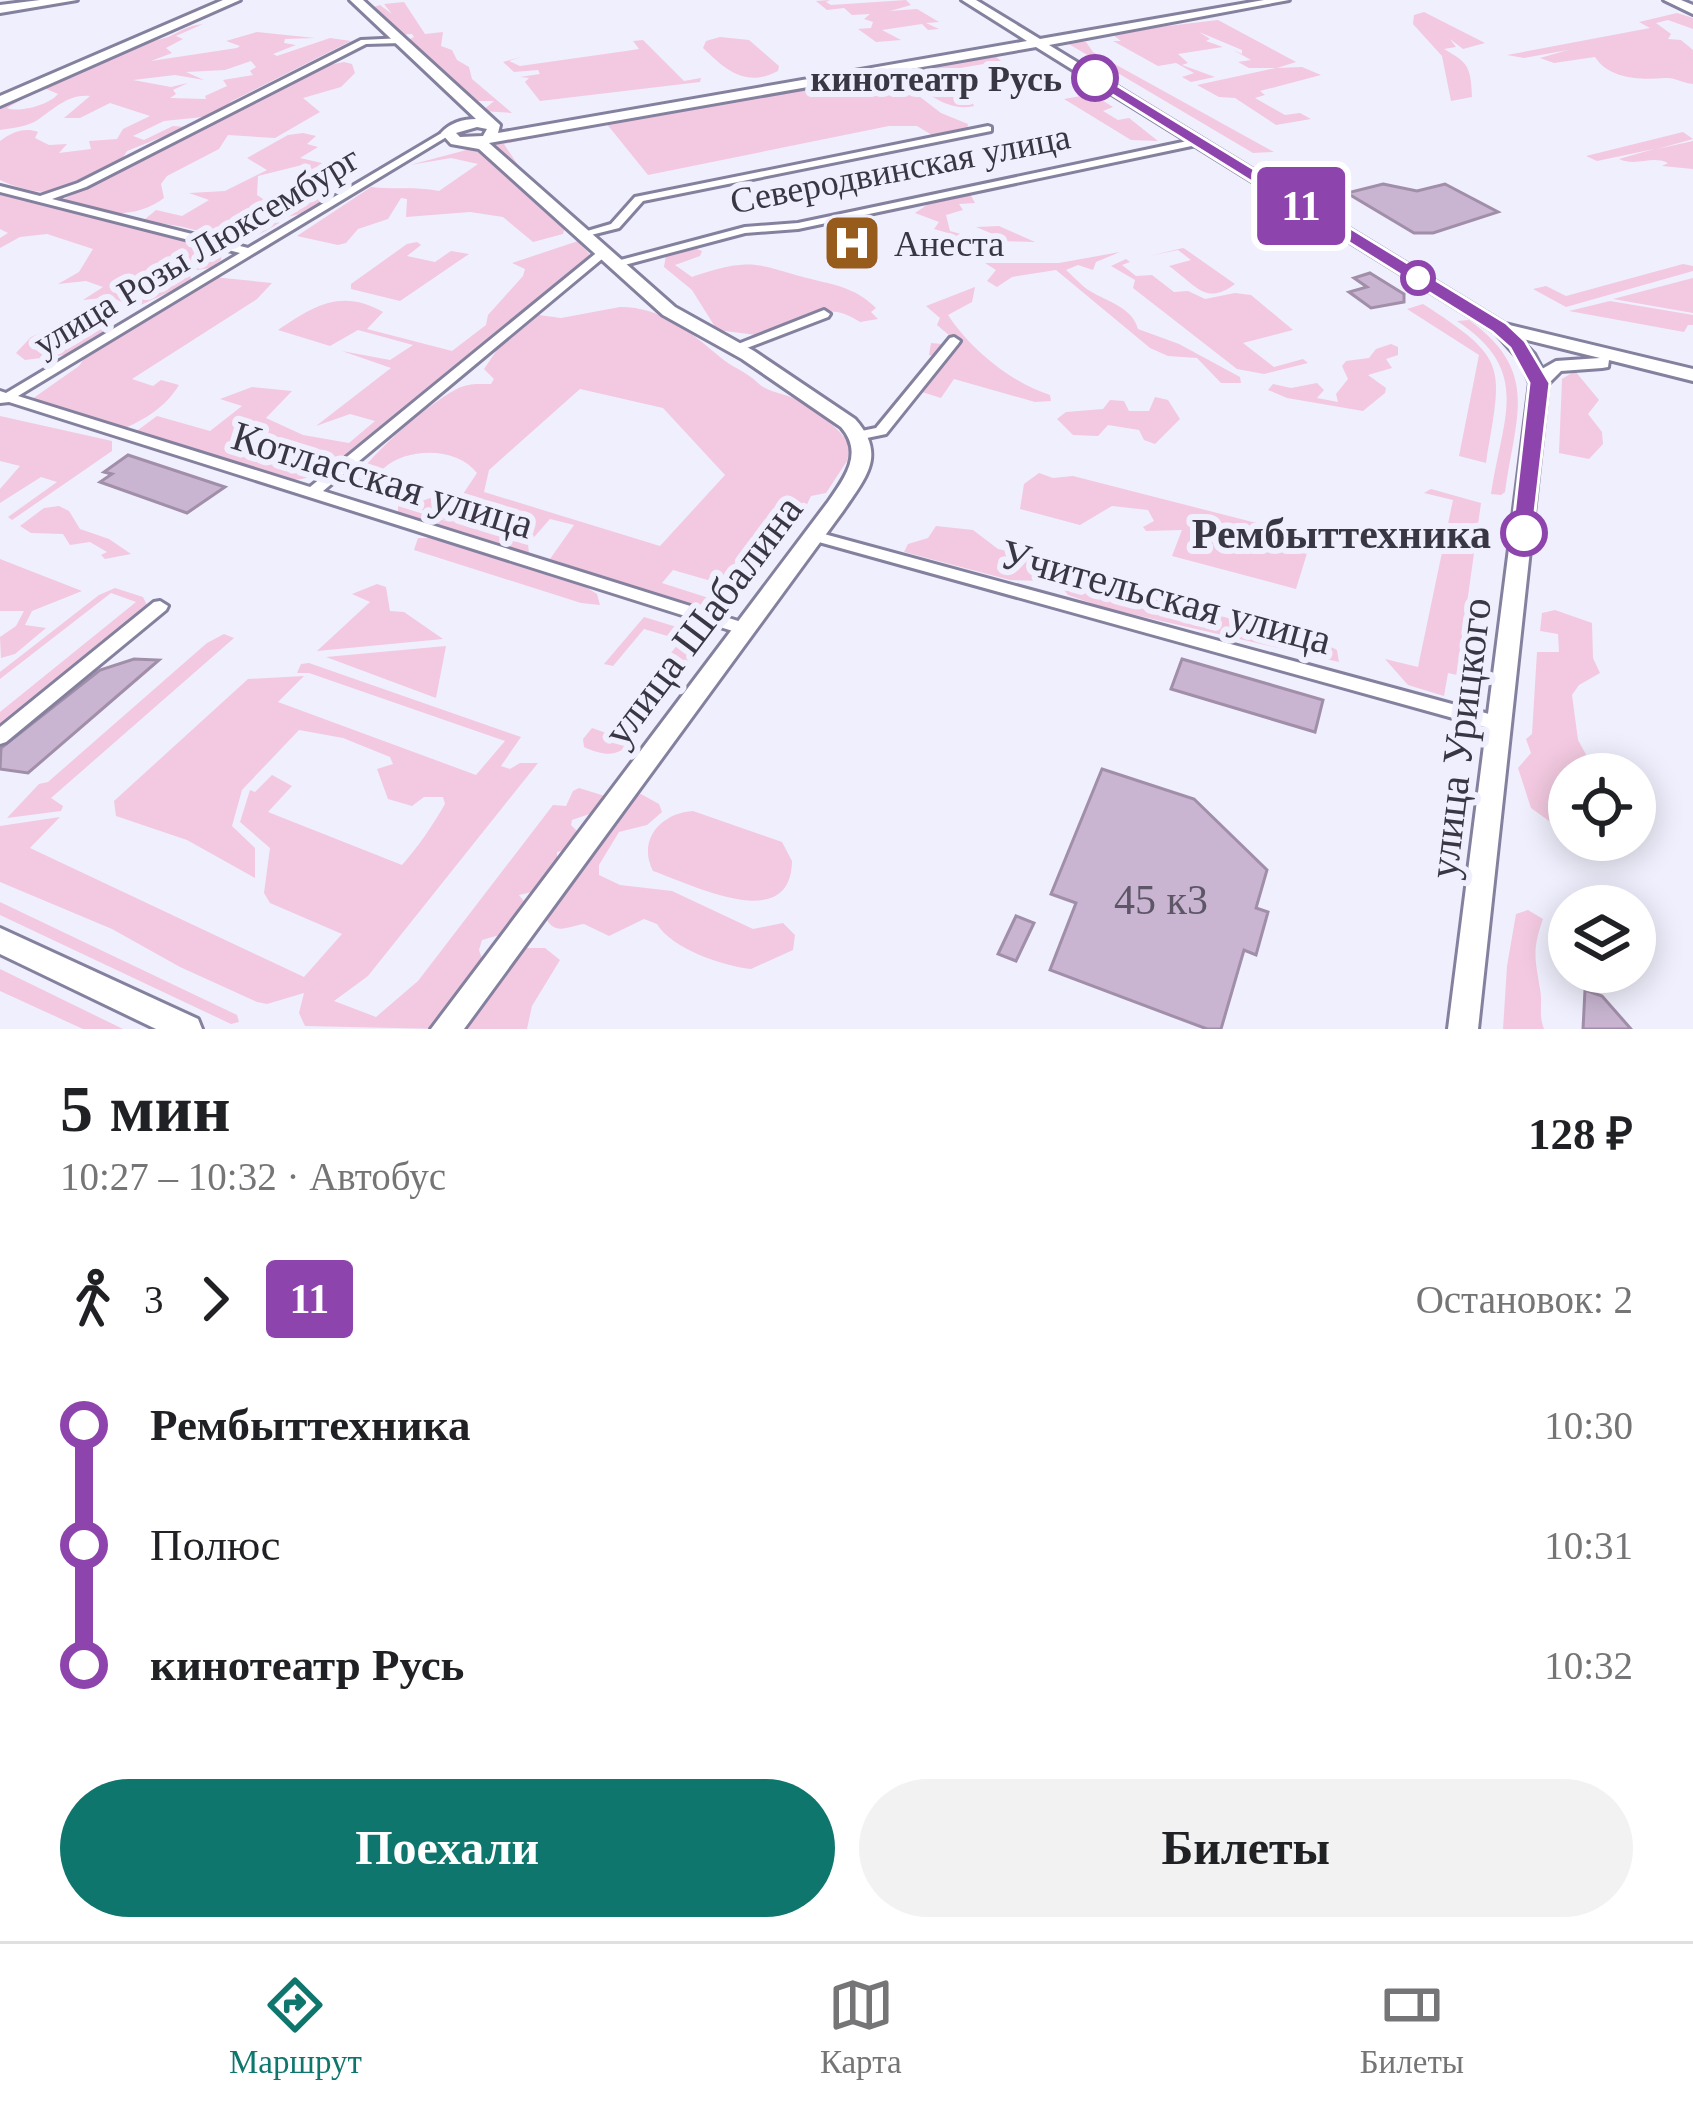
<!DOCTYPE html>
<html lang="ru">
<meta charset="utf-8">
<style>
:root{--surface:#fff;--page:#f2f2f2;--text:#202124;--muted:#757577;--line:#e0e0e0;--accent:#0f766e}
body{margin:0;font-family:Georgia,serif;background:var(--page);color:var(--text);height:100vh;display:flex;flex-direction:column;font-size:45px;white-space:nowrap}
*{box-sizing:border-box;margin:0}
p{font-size:39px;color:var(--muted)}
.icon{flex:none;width:66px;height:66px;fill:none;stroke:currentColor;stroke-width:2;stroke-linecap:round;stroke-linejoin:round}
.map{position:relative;height:1029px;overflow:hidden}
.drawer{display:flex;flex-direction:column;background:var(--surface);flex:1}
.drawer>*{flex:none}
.badge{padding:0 24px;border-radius:9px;font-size:42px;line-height:78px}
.tools{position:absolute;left:1548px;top:753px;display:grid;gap:24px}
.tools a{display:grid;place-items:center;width:108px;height:108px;border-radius:50%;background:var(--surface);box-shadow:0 6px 30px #0003;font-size:60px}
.map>.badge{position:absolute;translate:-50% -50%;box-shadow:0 0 0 6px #fff}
.legs{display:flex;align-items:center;gap:18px;height:132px;padding:0 60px;font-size:39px}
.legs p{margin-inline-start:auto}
.overview{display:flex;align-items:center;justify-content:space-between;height:204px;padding:0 60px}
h1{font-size:66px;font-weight:600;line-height:90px}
.button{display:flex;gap:24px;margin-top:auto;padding:24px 60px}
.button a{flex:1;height:138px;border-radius:72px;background:var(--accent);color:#fff;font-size:48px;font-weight:600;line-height:138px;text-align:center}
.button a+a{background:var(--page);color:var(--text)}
ul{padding:0 60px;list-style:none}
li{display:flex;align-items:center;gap:42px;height:120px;font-size:45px}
li i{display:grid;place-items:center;width:18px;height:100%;margin:0 15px;background:currentColor}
li i::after{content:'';width:30px;height:30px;margin:-15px;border:9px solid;border-radius:50%;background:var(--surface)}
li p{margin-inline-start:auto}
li:first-child i{background:linear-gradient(#0000 50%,currentColor 0)}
li:last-child i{background:linear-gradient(currentColor 50%,#0000 0)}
.menu{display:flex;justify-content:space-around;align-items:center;height:168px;border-top:3px solid var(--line);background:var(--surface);font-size:33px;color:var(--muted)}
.menu a{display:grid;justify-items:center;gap:6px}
.menu .selected{color:var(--accent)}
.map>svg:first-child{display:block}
.green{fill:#f2c9e0;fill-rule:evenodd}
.building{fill:#c9b5d1;stroke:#a18ea9;stroke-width:3}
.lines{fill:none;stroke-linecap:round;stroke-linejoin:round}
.street-casing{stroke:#84819f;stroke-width:6}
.secondary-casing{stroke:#84819f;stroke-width:6}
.primary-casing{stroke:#84819f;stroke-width:6}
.street{fill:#fff;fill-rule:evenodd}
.secondary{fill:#fff;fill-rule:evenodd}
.primary{fill:#fff;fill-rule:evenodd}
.line-1{fill:#8e44ad;stroke:#fff;stroke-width:3}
.stop-1-dot{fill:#fff;stroke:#8e44ad;stroke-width:6}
.labels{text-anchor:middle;stroke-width:12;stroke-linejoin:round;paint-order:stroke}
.far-stop-label{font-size:36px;font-weight:bold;fill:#393744;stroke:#f0effd;text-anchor:end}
.far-street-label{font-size:36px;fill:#393744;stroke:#f0effd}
.far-poi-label{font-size:36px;fill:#393744;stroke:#f0effd;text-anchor:start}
.street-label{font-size:42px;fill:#393744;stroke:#f0effd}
.stop-label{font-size:42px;font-weight:bold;fill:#393744;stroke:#f0effd;text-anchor:end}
.near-number-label{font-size:42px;fill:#5d5667}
</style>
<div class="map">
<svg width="1693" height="1029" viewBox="0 0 1693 1029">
<rect width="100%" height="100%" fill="#f0effd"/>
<!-- green -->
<g class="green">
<polygon points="830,0 826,2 831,5 906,0 911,5 890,11 917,9 939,22 926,23 939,29 928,30 922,24 882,30 901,40 876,42 858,29 871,28 873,22 864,19 870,14 852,15 844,8 827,10 816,1"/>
<path d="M404 2 425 34 443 32 441 46 452 50 457 60 469 67 472 79 512 113 482 111 494 101H470C456 77 430 62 408 40L414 37 412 34 400 35 370 8 380 5 392 14 384 4Z"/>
<path d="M1424 12 1485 43 1463 49 1450 39 1456 47 1444 49C1466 62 1471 64 1472 97L1451 101 1442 56 1413 24 1414 15Z"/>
<path d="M1677 13 1693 18V29L1668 20 1656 23 1671 34 1668 39 1681 40 1693 50V84C1683 83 1674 77 1665 78 1640 80 1609 79 1595 57L1554 63 1540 58 1568 50 1524 58 1507 55 1650 28 1639 22Z"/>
<polygon points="1218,20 1296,62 1277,68 1302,67 1321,75 1260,91 1265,95 1255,98 1285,115 1300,113 1311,119 1276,125 1235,98 1219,97 1197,85 1276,68 1249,68 1238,62 1251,60 1233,50 1242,54 1242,50 1199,32 1210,39 1206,41 1223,47 1178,54 1188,63 1182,65 1215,77 1191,82 1182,77 1194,73 1176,63 1158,66 1113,41 1121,41 1112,34 1117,32"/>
<path d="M203 24 176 36 183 39 166 48 172 53 151 61 237 48 240 46 226 41 257 32 315 38 285 39 284 43 296 45 273 54 277 56 330 38 351 41 232 101 213 116 164 121 133 136 144 140 173 126 187 127 127 151C119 168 71 192 46 192 32 192 13 186 0 180V141C12 132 24 127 38 132L35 138 49 145 67 144 59 153 91 149 89 141 117 139 123 129 150 116 110 103 80 118H64L90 96C68 94 54 109 39 119 28 127 12 128 0 130V104L26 97 7 108C19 113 49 105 58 94L44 88C76 74 102 62 130 47 142 41 155 42 168 37 182 31 186 26 203 24ZM251 61 256 67 250 71 253 75 223 80 227 86 205 96 206 99 170 98 176 94 173 90 188 83 171 87 133 80 175 75 204 80 186 72 225 70Z"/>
<path d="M720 37 749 40 779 66 778 71C745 88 726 70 703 48L706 41Z"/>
<polygon points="643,40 684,81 701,78 700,82 540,101 525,82 529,78 520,77 540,74 538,70 514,72 503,62 521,57 509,61 520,66 626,51 639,49 633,41"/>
<polygon points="1075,41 1086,42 1093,52 1274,152 1253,153 1067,43"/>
<path d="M995 56 1001 61 937 72V78L970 97 974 106C947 113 921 89 901 73Z"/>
<path d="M344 62 352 64 355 73 341 87 303 98 320 112 275 138 228 135 219 149 167 176 161 184 164 198C135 220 96 216 64 199L319 67Z"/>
<polygon points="889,73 941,113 968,124 967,130 937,138 917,126 889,126 648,175 606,123 504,144 523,173 492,144 500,140"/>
<polygon points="1092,94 1113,107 1103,111 1118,120 1129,118 1158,141 1131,140 1064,99"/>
<path d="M1683 132 1693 139 1657 149 1693 141V169L1662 166 1668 163C1651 155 1637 167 1619 159L1654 149 1597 161 1586 156Z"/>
<path d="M303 133 316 136 307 144 318 147 300 158 326 164 322 173 310 174 306 171 311 165 306 164 258 176 257 195 269 203 289 202 297 207 324 196 326 201C311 212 296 216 278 218L279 223C225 257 224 233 172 225 162 223 155 224 144 220L156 210 182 216 209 200 189 193 225 191 267 170 247 158 288 135Z"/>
<path d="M470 149 487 154 565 226 563 234 533 242 503 217 470 212 406 217 407 199 401 198 388 219 358 229 346 243 338 245 297 236 371 187C396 190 414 186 439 191L478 164 451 158 410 165Z"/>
<polygon points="0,194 222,249 221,260 210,268 190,271 191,282 134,308 111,297 83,300 103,287 86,281 58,284 79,272 93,249 47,234 20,237 0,248 0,238 8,233 0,229"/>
<polygon points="970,194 975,203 959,204 963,210 946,215 950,231 968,236 993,234 976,227 999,226 1035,242 947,240 943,238 948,233 934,229 939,222 915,213 934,200"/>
<path d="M578 241 593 258 355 456 344 455C324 473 306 484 278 478L134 433 157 416 210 431 242 406 220 399 252 387 292 391 266 418 303 435 349 443 375 421 350 414 316 426 391 368 342 351 390 360 413 345 358 330 330 346 278 330C313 306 342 288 383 312L367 329 452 351 486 325 488 315 523 276 525 269 512 263Z"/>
<polygon points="417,242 421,245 407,256 435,262 451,251 469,254 400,301 351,289 351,284 407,244"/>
<path d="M1183 248 1185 249 1235 284C1206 306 1197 286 1169 266L1191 260 1178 250 1149 256Z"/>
<path d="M697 249 702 251 700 256 675 265 692 277C757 255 757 266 819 281 840 286 858 290 876 308L871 312 878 319 860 322C829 303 823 314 790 323L793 332 763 342 765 336 717 330 692 290 664 267 666 255Z"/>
<path d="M1120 252 1096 262 1093 270 1078 265 1066 270C1073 276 1083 287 1090 291 1108 302 1132 307 1138 329L1179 344 1240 377 1241 383H1221L1197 358 1168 356 1150 348 1056 270 1012 277 997 287 987 281 996 270 985 263H1059Z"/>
<polygon points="1126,259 1130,262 1122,265 1136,276 1152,275 1174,292 1188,291 1205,299 1235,293 1251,295 1293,330 1243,343 1274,367 1303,359 1308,363 1264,374 1237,369 1133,288 1135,280 1111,266"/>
<polygon points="1683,264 1693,266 1693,271 1566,307 1533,289 1546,286 1566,296"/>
<path d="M213 277 272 283 257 299 132 379 153 386 161 380 179 385C166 407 144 420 121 430L32 399 79 366 88 353Z"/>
<polygon points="1693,278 1693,313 1613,299 1689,279"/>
<path d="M975 287 972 302 948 315C969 347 1009 382 1050 395L1051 401 1035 402 954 379 941 398 922 392V371L939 358 929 355 931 343 962 346 937 325 940 318 926 306Z"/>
<polygon points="1610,301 1693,315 1693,325 1688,325 1684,332 1569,311"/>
<path d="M1423 304C1510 360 1502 366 1486 463L1459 456 1479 355 1407 309Z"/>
<path d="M620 307C662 307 690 332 720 357 733 368 744 370 758 383 767 392 782 393 793 398 813 408 840 428 851 446L847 461 826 493 811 496 794 531 748 584 732 587 673 570 662 583 721 602 717 610 709 612 550 559 574 525 550 519 528 544 529 553 398 514V506L449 522 422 510 419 502 433 497 459 500 477 473C457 447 408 447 384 468L379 492 354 484C362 460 436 397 461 387 471 383 481 384 491 384L494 379 484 369 497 350 539 315 561 318ZM580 389 663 408 725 475 660 546 484 492 489 470Z"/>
<polygon points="71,320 109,328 65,355 25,360 16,353 31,337"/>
<path d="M1469 320C1541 372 1515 417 1505 492L1501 495 1491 494C1503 415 1532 371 1457 321Z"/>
<polygon points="1391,344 1398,347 1398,355 1386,359 1392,368 1368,375 1386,388 1385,393 1363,411 1287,398 1268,390 1273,384 1291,388 1317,383 1324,390 1317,398 1338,402 1336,394 1348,379 1342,366 1346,361 1369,358 1376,349"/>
<polygon points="1575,371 1599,400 1588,414 1602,432 1603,444 1589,459 1559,453 1562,379"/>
<polygon points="1155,397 1168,400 1180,419 1155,444 1144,440 1139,430 1108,425 1098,436 1073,435 1057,419 1066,412 1103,409 1110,400 1124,401 1129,411 1149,411"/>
<polygon points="0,416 112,441 112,451 12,520 8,517 57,482 41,477 0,503 0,489 20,466 0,461"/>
<polygon points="1039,473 1053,478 1073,476 1307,536 1311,542 1292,542 1309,547 1296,589 1172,556 1182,530 1146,531 1143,527 1154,521 1148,510 1112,506 1080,525 1020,509 1024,484"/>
<polygon points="1431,489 1481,503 1457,675 1448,673 1444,696 1408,685 1385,659 1418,667 1453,500 1424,493"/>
<polygon points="59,506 69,511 80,529 109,539 131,554 105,559 101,555 107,552 90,542 70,545 63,534 31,533 20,526 44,508"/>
<polygon points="936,526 973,530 998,549 1023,554 1049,569 1113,582 1162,601 1322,642 1337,650 1339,662 1105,608 1068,595 1061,586 1048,581 1010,580 904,552 908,544 928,538"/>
<polygon points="418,538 434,538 584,586 597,594 600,605 581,603 414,550"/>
<polygon points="0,559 82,591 32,611 25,625 46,628 15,654 1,658 0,637 16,626 24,611 0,611"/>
<polygon points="377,584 386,587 390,611 404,612 443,639 317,651 370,602 352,594"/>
<polygon points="115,588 143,597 149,609 0,726 0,712 136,602 111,593 0,679 0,672 99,595"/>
<polygon points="1555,610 1592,623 1593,658 1600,673 1579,685 1572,695 1578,740 1588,758 1559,788 1549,821 1531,808 1518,768 1531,753 1526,739 1532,734 1537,652 1559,652 1558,634 1540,631 1542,613"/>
<polygon points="644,617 706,636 665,693 645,687 681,640 644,629 613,666 604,664"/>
<polygon points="1479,617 1485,629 1477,703 1468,707 1461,703 1470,629"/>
<polygon points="224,634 234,638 51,798 63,806 61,811 7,818 39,784 48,782 207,643"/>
<polygon points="446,646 436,698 326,657"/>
<path d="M309 663 521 737 501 766 510 769 520 763H538L368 976 334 1001 376 1017 418 981 553 805 566 806 573 791 579 788 608 797 598 811 572 820 571 825 580 834 572 848 557 852V867L536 891 519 895 527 905 510 932 482 940 479 950 484 964 440 1029 305 1026 299 1013 304 993 267 1004 257 1002 180 967 112 929 0 882V826L60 817 30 848 304 977 342 934 270 903 264 893 270 848 240 822 250 790 255 792 272 775 292 786 268 812 402 865C419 846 432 826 445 804L443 797H424L412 806 388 799 377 769 393 764 390 757 343 738 299 730 242 790 232 826 255 848V878L187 840 116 816 114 801 248 679 304 676 278 702 476 775 505 741 309 673H297L301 664Z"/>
<path d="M633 703 654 708C630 739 627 767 584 747L583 739 592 728 609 734Z"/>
<path d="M641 794 659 804 662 812 647 825 619 832 599 865V875L620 885 672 891 753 929 783 923 795 935 793 950 751 969C722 966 671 948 657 924L644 919 609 936 584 924C568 926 554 937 545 916L630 797Z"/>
<path d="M693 811 782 842 792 861C791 936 691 884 653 871 637 840 661 813 693 811Z"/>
<polygon points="0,902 237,1015 239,1022 231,1024 0,915"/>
<path d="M1528 910 1543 919C1532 950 1535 958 1540 989 1543 1005 1538 1013 1544 1029H1503L1507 966 1516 914Z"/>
<polygon points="520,948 545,948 560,960 532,1006 527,1029 461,1029"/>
<polygon points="0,969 123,1029 83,1029 0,991"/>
</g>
<!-- building -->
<g class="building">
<polygon points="1383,184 1417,191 1445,184 1498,212 1433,233 1414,233 1347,193"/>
<polygon points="1370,273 1404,294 1404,302 1371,308 1349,292 1367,287 1354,278"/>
<polygon points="128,455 225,487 187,513 100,482 112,474 104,472"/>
<polygon points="134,659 159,660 28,773 0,769 1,748 100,670"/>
<polygon points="1182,659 1323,700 1315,732 1171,689"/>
<polygon points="1102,769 1194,799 1267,870 1256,908 1268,912 1256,955 1244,950 1221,1029 1207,1029 1050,970 1076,903 1051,894"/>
<polygon points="1016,916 1034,923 1016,961 998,954"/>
<polygon points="1585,990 1602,996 1631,1029 1583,1029"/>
</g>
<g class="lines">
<defs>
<g id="street">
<polygon points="404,38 405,40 401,43 366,44 86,187 52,199 248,248 445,131 453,133 18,396 310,487 600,250 608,250 608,254 323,491 751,625 753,629 751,633 739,633 9,402 0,403 0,391 6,393 240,253 0,192 0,186 40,196 78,183 361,40"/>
<polygon points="988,126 991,127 991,131 643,201 619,228 583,237 577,234 611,224 635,197"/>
<polygon points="1197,139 1202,142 1201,144 798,229 745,233 617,267 611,264 613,262 745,227 798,223"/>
<polygon points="824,310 830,314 828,317 739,351 734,352 728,348"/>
<polygon points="954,337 960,341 958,344 886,434 862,439 857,438 855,435 857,432 876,428 950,338"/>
<polygon points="813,531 1500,717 1506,719 1509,724 1506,729 1500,731 808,539 805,536"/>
<polygon points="160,601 168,606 166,610 6,742 0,744 0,727 154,602"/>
</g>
<g id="secondary">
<path d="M350 0H363L500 125 498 133 1027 41 962 0H976L1040 39 1264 0H1289L1049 45 1505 324 1693 369V381L1609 360 1608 367 1602 368 1561 371 1548 384 1478 1029H1448L1530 383 1520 360 1495 332 1036 47 489 143 675 307 754 351 855 419C887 455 866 477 843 511L464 1029H431L828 502C845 478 864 453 841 427L742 359 663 315 479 149 451 144 441 133C450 123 463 119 476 119ZM477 127 487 129 483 136 460 137 456 133ZM1519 338 1600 358 1556 361 1542 369 1534 354Z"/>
<polygon points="0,928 198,1019 202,1029 156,1029 0,954"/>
</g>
<g id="primary">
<polygon points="40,0 77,0 0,13 0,5"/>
<polygon points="223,0 240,0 0,106 0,96"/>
<polygon points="1664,0 1681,0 1693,5 1693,14"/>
</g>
</defs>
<!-- street casing -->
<use href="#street" class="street-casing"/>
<!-- secondary casing -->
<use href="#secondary" class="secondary-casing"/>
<!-- primary casing -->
<use href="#primary" class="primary-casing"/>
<!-- street -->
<use href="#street" class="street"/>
<!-- secondary -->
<use href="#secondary" class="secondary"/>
<!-- primary -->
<use href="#primary" class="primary"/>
</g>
<!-- line-1 -->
<polygon class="line-1" points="1090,75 1100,75 1506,323 1525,341 1550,383 1532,538 1524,540 1512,533 1529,383 1510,348 1492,332 1090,81"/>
<!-- icons -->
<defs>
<symbol id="hospital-square" viewBox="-11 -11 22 22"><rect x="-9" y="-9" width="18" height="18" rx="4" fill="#975c1c" stroke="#f0effd"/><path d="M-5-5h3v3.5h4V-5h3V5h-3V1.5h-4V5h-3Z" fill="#fff"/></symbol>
</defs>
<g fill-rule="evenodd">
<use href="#hospital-square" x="819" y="210" width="66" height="66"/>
</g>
<!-- markers -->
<g class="stop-1-dot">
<circle cx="1095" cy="78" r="21"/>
<circle cx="1418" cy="278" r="15"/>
<circle cx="1524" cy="533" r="21"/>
</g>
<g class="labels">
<!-- far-stop labels -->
<g class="far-stop-label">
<text x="1062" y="91">кинотеатр Русь</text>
</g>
<!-- far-street labels -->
<g class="far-street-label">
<text transform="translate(900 168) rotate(-11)" y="13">Северодвинская улица</text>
<text transform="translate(196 250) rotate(-31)" y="13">улица Розы Люксембург</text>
</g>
<!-- far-poi labels -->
<g class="far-poi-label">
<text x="894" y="256">Анеста</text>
</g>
<!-- street labels -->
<g class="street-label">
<text transform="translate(383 479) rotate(17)" y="15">Котласская улица</text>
<text transform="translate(1166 596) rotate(15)" y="15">Учительская улица</text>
<text transform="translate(702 620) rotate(-53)" y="15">улица Шабалина</text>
<text transform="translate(1459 738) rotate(-83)" y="15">улица Урицкого</text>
</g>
<!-- stop labels -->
<g class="stop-label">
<text x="1491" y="548">Рембыттехника</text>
</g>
<!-- near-number labels -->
<g class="near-number-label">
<text x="1161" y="914">45 к3</text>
</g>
</g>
</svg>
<div class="tools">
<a><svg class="icon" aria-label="locate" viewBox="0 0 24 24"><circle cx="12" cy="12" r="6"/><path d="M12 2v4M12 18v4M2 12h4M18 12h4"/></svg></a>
<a><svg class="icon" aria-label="layers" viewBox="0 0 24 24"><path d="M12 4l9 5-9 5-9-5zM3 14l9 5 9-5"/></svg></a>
</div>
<b class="badge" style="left:1301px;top:206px;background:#8e44ad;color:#fff">11</b>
</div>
<section class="drawer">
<div class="overview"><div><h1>5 мин</h1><p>10:27 – 10:32 · Автобус</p></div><b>128 ₽</b></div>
<div class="legs"><svg class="icon" aria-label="walk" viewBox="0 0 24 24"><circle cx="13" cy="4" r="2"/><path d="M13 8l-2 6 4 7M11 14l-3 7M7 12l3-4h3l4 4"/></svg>3<svg class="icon" aria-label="forward" viewBox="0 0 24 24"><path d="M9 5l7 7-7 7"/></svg><b class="badge" style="background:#8e44ad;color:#fff">11</b><p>Остановок: 2</p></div>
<ul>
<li><i style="color:#8e44ad"></i><b>Рембыттехника</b><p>10:30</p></li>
<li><i style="color:#8e44ad"></i><span>Полюс</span><p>10:31</p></li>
<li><i style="color:#8e44ad"></i><b>кинотеатр Русь</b><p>10:32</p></li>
</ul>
<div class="button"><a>Поехали</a><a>Билеты</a></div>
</section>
<nav class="menu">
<a class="selected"><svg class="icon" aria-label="directions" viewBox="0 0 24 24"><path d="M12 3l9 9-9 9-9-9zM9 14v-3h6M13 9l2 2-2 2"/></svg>Маршрут</a>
<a><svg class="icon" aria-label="map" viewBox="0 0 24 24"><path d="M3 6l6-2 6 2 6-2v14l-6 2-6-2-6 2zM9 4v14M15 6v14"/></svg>Карта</a>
<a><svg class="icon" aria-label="tickets" viewBox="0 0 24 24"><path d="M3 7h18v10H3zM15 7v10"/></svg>Билеты</a>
</nav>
